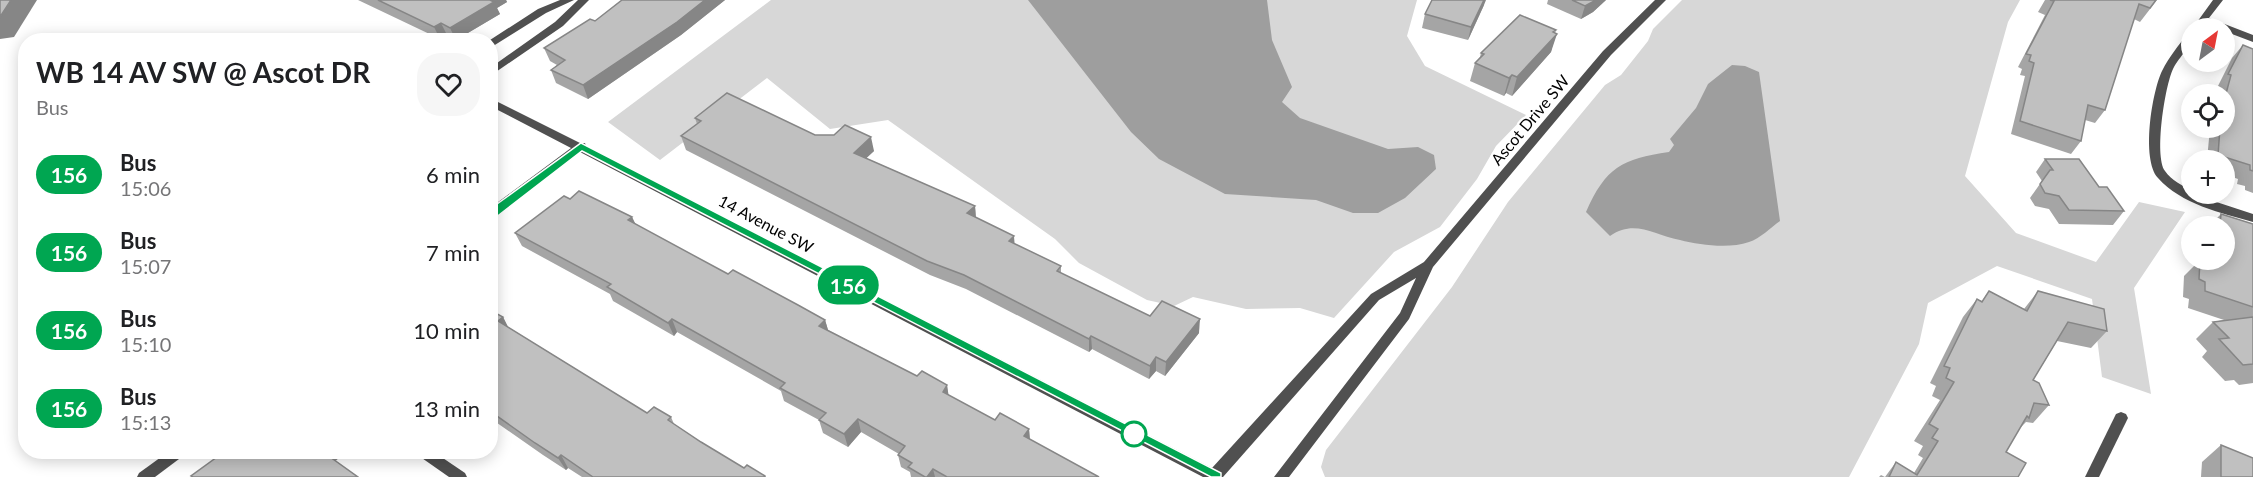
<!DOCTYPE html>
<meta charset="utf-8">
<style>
:root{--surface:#fff;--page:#f6f6f6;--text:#202124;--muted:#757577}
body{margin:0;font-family:Lato,sans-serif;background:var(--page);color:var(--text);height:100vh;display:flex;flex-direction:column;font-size:22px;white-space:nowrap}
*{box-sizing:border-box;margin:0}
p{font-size:20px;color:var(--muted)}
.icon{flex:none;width:33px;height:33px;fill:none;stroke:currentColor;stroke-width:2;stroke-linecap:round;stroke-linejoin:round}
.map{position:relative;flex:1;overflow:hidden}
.details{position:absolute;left:18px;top:33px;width:480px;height:426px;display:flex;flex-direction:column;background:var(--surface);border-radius:24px;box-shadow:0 3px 15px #0003}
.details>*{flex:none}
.badge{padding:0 12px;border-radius:20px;font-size:21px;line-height:39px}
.needle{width:39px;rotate:32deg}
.buttons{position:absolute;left:2181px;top:18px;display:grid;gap:12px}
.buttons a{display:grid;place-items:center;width:54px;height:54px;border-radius:50%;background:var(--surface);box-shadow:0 3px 15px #0003;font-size:30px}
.map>.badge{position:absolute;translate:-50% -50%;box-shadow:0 0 0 3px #fff}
.round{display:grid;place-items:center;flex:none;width:63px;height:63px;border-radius:24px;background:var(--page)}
.head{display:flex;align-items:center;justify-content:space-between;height:102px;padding:0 18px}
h1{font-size:28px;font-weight:700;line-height:45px}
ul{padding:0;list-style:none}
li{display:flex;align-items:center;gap:18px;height:78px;padding:0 18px}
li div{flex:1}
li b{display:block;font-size:22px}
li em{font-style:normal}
li .badge{min-width:66px;font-weight:700;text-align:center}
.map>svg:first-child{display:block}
.green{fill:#d7d7d7}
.water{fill:#9e9e9e}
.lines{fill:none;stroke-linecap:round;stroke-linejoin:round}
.street{fill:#505050;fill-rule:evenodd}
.wall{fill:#a5a5a5}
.shaded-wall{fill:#868686}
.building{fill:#c0c0c0;stroke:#868686;stroke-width:1.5}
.line{fill:#00a651;stroke:#fff;stroke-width:1.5}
.stop-dot{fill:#fff;stroke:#00a651;stroke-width:3}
.labels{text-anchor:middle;stroke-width:4.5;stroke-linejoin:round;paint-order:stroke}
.street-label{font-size:16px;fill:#000;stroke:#fff}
</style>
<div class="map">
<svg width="2253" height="477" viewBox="0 0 2253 477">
<rect width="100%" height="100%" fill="#fff"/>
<!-- green -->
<g class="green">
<polygon points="771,0 1417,0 1407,36 1425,66 1526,115 1496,146 1477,179 1440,227 1394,252 1334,318 1300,308 1246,309 1193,297 1174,306 1147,300 1079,263 1055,239 888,120 830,129 767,78 660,160 608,122"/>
<polygon points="1682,0 2020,0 2008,22 1965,176 2016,233 2096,262 2139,202 2185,212 2134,288 2151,394 2102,377 2092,299 1997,266 1928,303 1919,344 1849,477 1325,477 1321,467 1326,450 1452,287 1508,202 1605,85 1621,75 1648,41 1653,29"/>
</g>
<!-- water -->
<g class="water">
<polygon points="1028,0 1267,0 1272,40 1292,87 1282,102 1300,118 1388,149 1418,147 1434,155 1436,169 1405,198 1378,213 1353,213 1316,200 1225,194 1159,159 1131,132"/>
<path d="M1732 65 1745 66 1759 72 1780 221C1771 227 1760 239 1749 242 1729 249 1700 245 1680 240 1653 235 1635 219 1610 236L1586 212C1606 167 1622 159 1669 152L1674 145 1670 139 1696 108 1708 84Z"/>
</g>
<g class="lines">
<!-- street -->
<g class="street">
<polygon points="560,0 574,0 546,13 490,48 490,40 538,9"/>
<polygon points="578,0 589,0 563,26 490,76 490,68 555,22"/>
<polygon points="1655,0 1666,0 1611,55 1433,267 1409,319 1289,477 1274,477 1400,313 1416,278 1379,300 1223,477 1203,477 580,152 490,219 490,208 571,148 490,106 490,98 580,143 585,143 586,146 1212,468 1371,294 1424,262 1603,51"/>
<polygon points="2213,0 2223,0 2209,18 2253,35 2253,42 2224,31 2224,28 2218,28 2205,23 2201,28 2192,29"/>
<path d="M2192 32C2192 48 2180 55 2173 69 2165 86 2154 155 2165 171 2171 180 2183 186 2192 191V194L2253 214V222C2221 213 2181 204 2158 178 2141 159 2152 92 2162 71 2169 57 2179 45 2188 33Z"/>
<polygon points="2121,412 2126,414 2128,418 2099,477 2085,477 2116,414"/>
<polygon points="168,452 185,452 183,456 155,477 137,477 139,473"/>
<polygon points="417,452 434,452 465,473 467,477 449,477 419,456"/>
</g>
</g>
<!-- wall -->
<g class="wall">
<polygon points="358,0 506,0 507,2 497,8 500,14 456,40 447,35 440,39"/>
<polygon points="622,0 725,0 681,35 588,99 556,83 551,70 557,65 550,61 544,48 595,21"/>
<polygon points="1548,0 1606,0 1593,12 1581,19 1547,4"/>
<polygon points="2045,0 2157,0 2140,22 2134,19 2105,110 2095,123 2085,120 2081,141 2071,154 2011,134 2025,76 2020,75 2022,69 2018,67 2045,15 2038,12"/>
<polygon points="1484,5 1468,40 1422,28 1425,14"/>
<polygon points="1555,33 1551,52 1512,96 1506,93 1504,96 1470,81 1475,63 1480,57 1481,53"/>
<polygon points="2243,45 2253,49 2253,193 2245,190 2245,186 2237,184 2238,179 2224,174 2224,160 2207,160 2210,128 2224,128 2224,94 2218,94 2219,88 2217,88 2232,58"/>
<polygon points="695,118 815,135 874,151 866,158 975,206 976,218 1015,244 1061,266 1061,273 1150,316 1199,333 1165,376 1156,371 1149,379 1092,349 1089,352 966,289 930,275 686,150 681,136 697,124"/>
<polygon points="2045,159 2099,187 2124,211 2113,225 2059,224 2049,209 2035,206 2030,198 2042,181 2036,172"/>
<polygon points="570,199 632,217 636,225 728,274 825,320 828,330 917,376 947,385 948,395 995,420 1029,429 1030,440 1099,477 911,477 910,472 901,467 898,455 899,454 861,432 848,447 823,433 819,420 784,401 781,391 677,332 674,336 613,301 610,294 522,246 515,233"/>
<polygon points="2221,214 2253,224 2253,383 2239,385 2234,380 2225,381 2202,357 2207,351 2196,339 2213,322 2224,320 2188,308 2189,299 2183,297 2184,276 2200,260 2224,260 2224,226 2209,226"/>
<polygon points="1989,291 2024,309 2038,291 2107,331 2091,348 2057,341 2033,380 2049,405 2033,423 2026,422 2020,428 2006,452 2018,477 1879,477 1881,475 1885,477 1896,462 1914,473 1923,458 1918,455 1923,446 1914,441 1940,400 1932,396 1936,386 1930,383 1963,317 1977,299 1982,301"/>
<polygon points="490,310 503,317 508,327 647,413 671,417 674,424 701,442 744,468 766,477 582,477 568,468 566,470 543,455 490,418"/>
<polygon points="2221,445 2253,477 2201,477 2202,462"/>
</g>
<!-- shaded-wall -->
<g class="shaded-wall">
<polygon points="11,0 37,0 14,37 0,39 0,17"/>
<polygon points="487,0 506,0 507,2 497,8 500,14 456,40 450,28"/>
<polygon points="705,0 725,0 681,35 588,99 583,85"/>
<polygon points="1484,0 1486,0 1484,5 1468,40 1471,27"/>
<polygon points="1596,0 1606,0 1593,12 1581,19 1585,6"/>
<polygon points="441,23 447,35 440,39 434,27"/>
<polygon points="1556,30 1553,38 1557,34 1551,52 1512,96 1517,77"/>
<polygon points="1512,75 1506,93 1504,96 1509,78"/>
<polygon points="871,137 874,151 857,167 854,153"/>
<polygon points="975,206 976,220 967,213"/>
<polygon points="632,217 638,230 628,220"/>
<polygon points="1014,236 1015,250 1009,241"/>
<polygon points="503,317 510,331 498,321"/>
<polygon points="672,319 677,332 674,336 668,323"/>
<polygon points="1200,319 1199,333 1165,376 1166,362"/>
<polygon points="825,320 829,333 819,326"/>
<polygon points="1091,336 1092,349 1089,352 1089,339"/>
<polygon points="1156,357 1156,371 1149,379 1150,366"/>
<polygon points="947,385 949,398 943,392"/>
<polygon points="858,419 861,432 848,447 844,434"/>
<polygon points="1029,429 1030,442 1024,436"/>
<polygon points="323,452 334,452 339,458 333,463"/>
<polygon points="561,455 568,468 566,470 558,458"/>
<polygon points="933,469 935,477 927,477"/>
</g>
<!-- building -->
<g class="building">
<polygon points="0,0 11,0 0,17"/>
<polygon points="378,0 490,0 494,2 450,28 441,23 434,27"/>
<polygon points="622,0 705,0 677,22 583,85 551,70 565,60 544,48 590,19 595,21"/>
<polygon points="1432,0 1484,0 1471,27 1425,14"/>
<polygon points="1572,0 1596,0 1585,6"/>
<polygon points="2050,0 2156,0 2150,8 2139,4 2105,110 2088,105 2081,141 2020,121 2034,63 2029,61 2031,55 2026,54 2054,1"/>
<polygon points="1520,15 1556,30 1553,32 1557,34 1517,77 1512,75 1509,78 1475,63 1484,54 1481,53"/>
<polygon points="2243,45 2253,49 2253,171 2250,170 2250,165 2218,155 2220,128 2224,128 2224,101 2231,75 2228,74"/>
<polygon points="727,93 815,135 834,135 845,125 871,137 854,153 975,206 967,213 1014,236 1009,241 1061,266 1057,271 1150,316 1162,301 1200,319 1166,362 1156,357 1150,366 1091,336 1089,339 964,275 927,261 681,136 701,121 695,118"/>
<polygon points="2045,159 2079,159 2099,187 2107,187 2124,211 2069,210 2059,196 2045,193 2040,184 2050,170 2053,170"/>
<polygon points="579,191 632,217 628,220 728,274 733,270 798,305 825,320 819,326 917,376 922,371 947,385 943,392 995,420 1000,413 1029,429 1024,436 1099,477 947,477 933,469 927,477 925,477 908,467 912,463 898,455 905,446 858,419 844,434 819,420 826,413 780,388 785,383 672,319 668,323 607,287 611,284 515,233 564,196 570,199"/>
<polygon points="2221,214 2253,224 2253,307 2205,291 2205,282 2199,279 2200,260 2219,265 2219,260 2224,260 2224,226 2220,226"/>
<polygon points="1989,291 2027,311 2038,291 2104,309 2107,331 2068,322 2033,380 2039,383 2049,405 2034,403 2029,418 2027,416 2006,452 2026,463 2018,477 1889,477 1896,462 1917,475 1938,441 1932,438 1938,429 1929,424 1954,382 1946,378 1950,368 1944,366 1977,299 1982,302"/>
<polygon points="490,310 503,317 498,321 647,413 654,407 671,417 668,420 701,442 744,468 747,465 765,476 765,477 593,477 561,455 558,458 535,443 490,411"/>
<polygon points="2253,317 2253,364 2243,365 2219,339 2229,338 2213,322"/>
<polygon points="2221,445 2253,458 2253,477 2221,477"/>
<polygon points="224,452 323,452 358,477 193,477 191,476"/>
</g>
<!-- line -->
<polygon class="line" points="581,143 1221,473 1221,477 1211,477 582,151 495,218 486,218 486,212"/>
<!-- markers -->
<circle class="stop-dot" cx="1134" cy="434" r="12"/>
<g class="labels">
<!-- street labels -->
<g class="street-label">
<text transform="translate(1530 120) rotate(-50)" y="6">Ascot Drive SW</text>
<text transform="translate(766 224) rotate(28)" y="6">14 Avenue SW</text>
</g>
</g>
</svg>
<div class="buttons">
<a><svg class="needle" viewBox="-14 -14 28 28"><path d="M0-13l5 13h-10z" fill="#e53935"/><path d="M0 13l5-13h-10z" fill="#757577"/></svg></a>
<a><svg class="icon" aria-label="locate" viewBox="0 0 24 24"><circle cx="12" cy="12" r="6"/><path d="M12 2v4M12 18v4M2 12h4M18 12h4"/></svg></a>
<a>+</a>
<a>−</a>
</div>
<b class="badge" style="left:848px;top:285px;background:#00a651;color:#fff">156</b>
<section class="details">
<div class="head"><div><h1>WB 14 AV SW @ Ascot DR</h1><p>Bus</p></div><a class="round"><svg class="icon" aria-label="heart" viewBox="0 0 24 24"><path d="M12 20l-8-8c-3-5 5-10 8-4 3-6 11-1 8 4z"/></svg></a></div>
<ul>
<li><span class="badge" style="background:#00a651;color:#fff">156</span><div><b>Bus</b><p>15:06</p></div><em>6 min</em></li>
<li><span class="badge" style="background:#00a651;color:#fff">156</span><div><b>Bus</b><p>15:07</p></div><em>7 min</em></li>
<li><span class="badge" style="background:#00a651;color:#fff">156</span><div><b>Bus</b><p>15:10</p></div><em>10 min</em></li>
<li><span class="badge" style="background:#00a651;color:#fff">156</span><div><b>Bus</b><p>15:13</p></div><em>13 min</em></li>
</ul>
</section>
</div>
